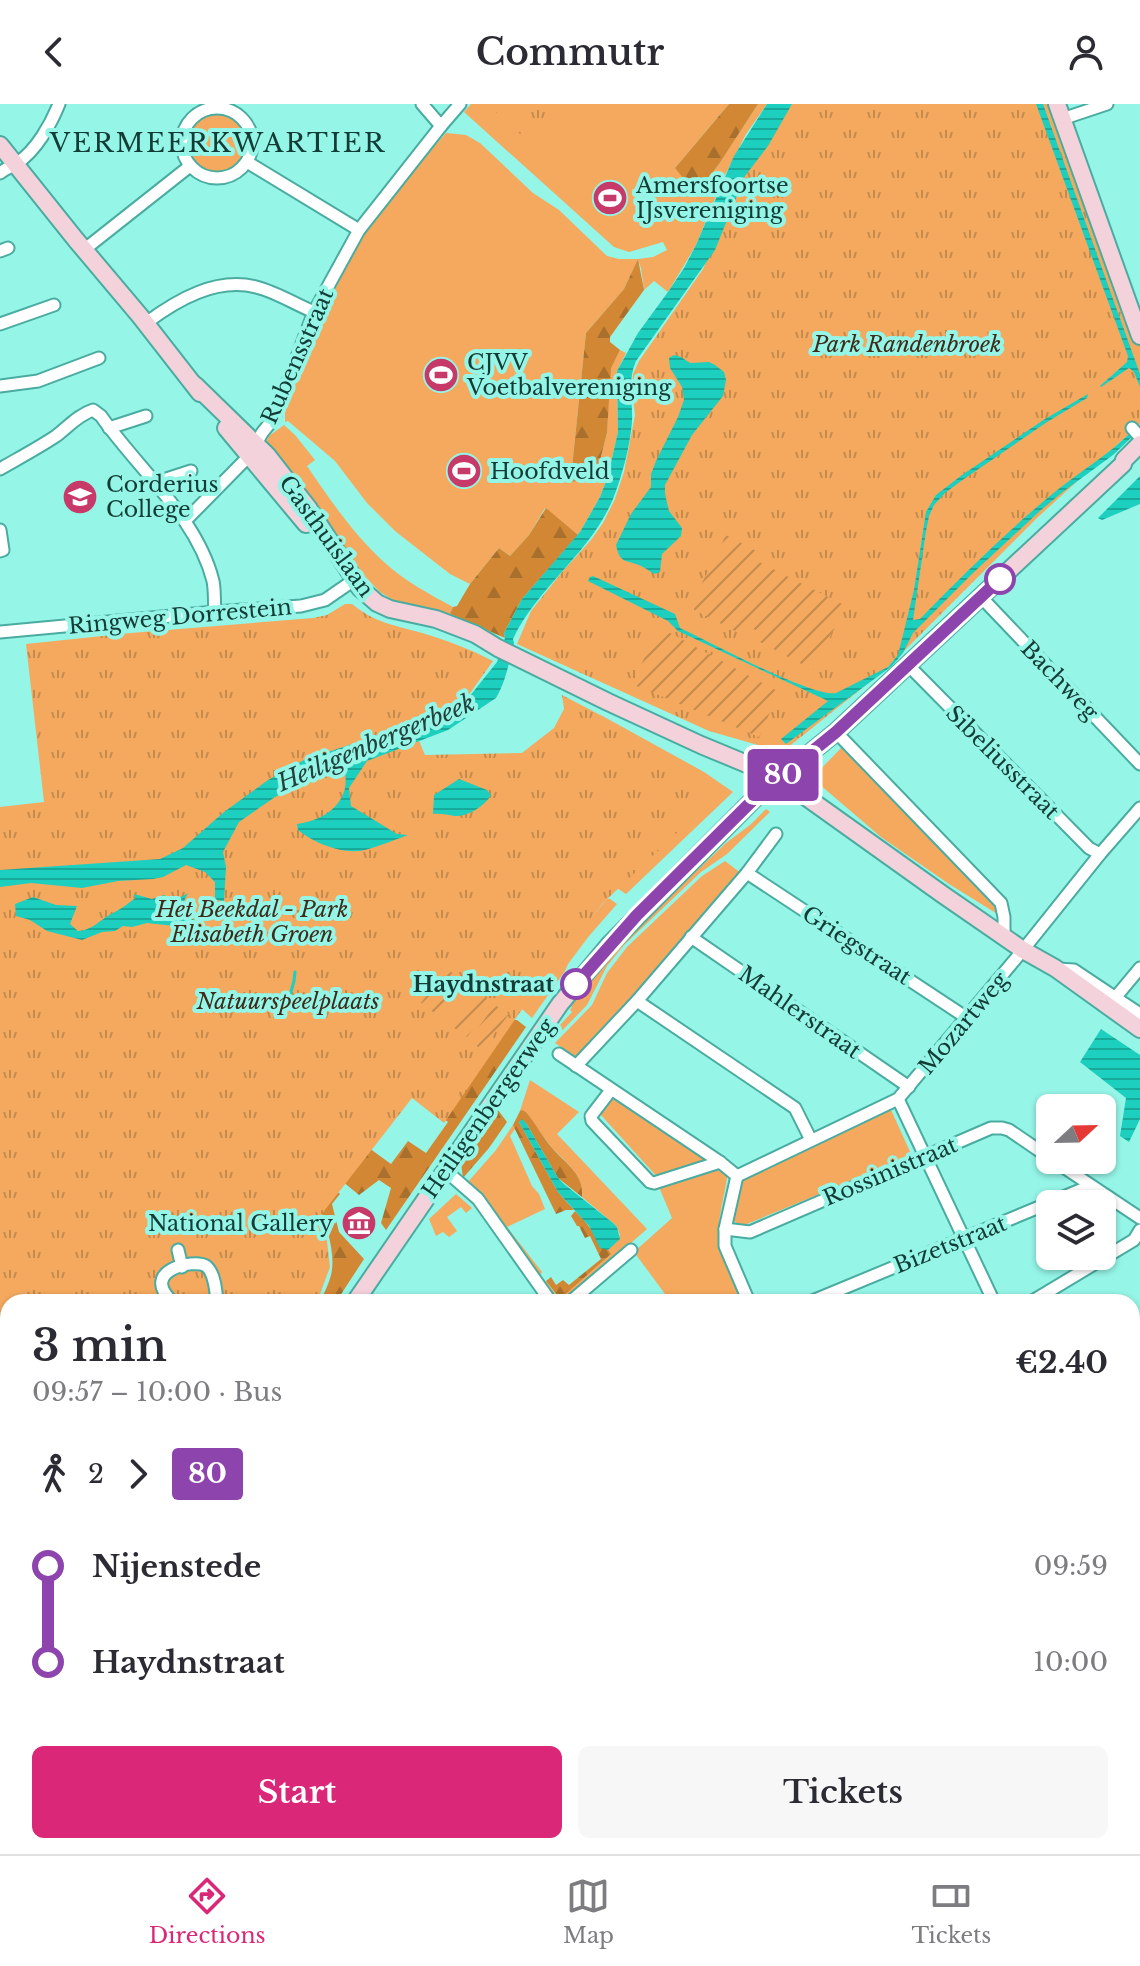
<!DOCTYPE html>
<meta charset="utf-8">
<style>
:root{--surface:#fff;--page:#f7f7f7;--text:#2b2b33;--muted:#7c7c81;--line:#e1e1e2;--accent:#db2777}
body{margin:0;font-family:"Libre Baskerville",serif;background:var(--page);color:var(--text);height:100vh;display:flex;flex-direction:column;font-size:30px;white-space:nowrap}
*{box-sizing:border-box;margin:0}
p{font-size:26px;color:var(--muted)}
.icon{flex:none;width:44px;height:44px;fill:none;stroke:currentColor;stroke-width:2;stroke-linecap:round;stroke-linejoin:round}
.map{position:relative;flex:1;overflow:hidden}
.drawer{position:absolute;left:0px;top:1190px;width:1140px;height:560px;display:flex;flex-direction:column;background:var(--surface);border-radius:24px 24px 0 0;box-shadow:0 2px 6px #0004}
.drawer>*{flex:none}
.badge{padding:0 16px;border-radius:6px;font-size:28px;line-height:52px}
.needle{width:52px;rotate:68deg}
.tools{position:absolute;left:1036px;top:990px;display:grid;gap:16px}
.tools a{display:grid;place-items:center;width:80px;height:80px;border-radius:12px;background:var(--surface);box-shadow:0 2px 6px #0004;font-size:40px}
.map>.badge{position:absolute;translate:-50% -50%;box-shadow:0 0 0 4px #fff}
.legs{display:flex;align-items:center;gap:12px;height:88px;padding:0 32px;font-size:26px}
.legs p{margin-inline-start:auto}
.overview{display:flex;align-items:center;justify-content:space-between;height:136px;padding:0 32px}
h1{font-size:44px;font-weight:600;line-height:60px}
.button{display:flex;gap:16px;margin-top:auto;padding:16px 32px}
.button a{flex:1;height:92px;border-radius:12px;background:var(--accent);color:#fff;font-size:32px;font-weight:600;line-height:92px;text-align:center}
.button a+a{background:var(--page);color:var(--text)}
ul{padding:0 32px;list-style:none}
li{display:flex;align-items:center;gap:28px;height:96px;font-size:30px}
li i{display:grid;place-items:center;width:12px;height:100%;margin:0 10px;background:currentColor}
li i::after{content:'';width:20px;height:20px;margin:-10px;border:6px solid;border-radius:50%;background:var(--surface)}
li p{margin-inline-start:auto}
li:first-child i{background:linear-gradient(#0000 50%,currentColor 0)}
li:last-child i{background:linear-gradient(currentColor 50%,#0000 0)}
header{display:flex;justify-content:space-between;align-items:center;height:104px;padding:0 32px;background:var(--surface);font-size:36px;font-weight:600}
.menu{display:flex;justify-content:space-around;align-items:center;height:112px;border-top:2px solid var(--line);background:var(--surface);font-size:22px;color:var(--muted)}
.menu a{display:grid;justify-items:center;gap:4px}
.menu .selected{color:var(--accent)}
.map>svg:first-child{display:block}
.grass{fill:#f4a95e}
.forest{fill:url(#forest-firs)}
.park{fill:url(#park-tufts)}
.garden{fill:url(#garden-furrows)}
.water{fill:url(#water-rules)}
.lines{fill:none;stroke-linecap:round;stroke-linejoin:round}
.stream{stroke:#1ccfbe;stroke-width:3}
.street-casing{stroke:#4aaca0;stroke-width:15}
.secondary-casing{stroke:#4aaca0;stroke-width:20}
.highway-casing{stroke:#fff;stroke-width:24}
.street{stroke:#fff;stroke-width:11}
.secondary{stroke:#f4d2db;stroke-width:16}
.highway{stroke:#d96888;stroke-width:20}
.line-1-casing{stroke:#fff;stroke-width:18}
.line-1{stroke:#8e44ad;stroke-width:12}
.stop-1-dot{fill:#fff;stroke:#8e44ad;stroke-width:4}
.labels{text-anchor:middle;stroke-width:8;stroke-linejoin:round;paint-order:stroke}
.poi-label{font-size:22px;fill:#133c37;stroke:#95f5e7;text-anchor:start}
.park-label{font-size:22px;font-style:italic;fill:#3e2b1a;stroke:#95f5e7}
.street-label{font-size:22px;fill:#133c37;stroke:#95f5e7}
.stop-label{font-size:22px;font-weight:bold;fill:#133c37;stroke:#95f5e7;text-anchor:end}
.water-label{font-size:24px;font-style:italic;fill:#20413c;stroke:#95f5e7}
.quarter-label{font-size:26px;letter-spacing:2px;fill:#133c37;stroke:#95f5e7}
</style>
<header><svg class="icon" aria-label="back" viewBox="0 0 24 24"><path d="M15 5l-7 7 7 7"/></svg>Commutr<svg class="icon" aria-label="person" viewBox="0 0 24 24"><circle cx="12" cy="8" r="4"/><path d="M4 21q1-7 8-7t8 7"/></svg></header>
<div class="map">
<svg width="1140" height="1750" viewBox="0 0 1140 1750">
<defs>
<pattern id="forest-firs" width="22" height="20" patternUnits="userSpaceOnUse" patternTransform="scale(2)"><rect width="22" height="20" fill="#d28734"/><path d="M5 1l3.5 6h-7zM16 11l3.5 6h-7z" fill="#a9702d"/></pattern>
<pattern id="park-tufts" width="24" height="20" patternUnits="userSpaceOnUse" patternTransform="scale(2)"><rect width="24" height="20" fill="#f4a95e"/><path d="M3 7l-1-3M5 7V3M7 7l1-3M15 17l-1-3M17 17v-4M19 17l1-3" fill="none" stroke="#c48b4e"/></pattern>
<pattern id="garden-furrows" width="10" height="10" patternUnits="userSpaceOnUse" patternTransform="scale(2)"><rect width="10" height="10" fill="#f4a95e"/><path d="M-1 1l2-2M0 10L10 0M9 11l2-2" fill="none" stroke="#c48b4e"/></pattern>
<pattern id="water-rules" width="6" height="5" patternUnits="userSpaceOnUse" patternTransform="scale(2)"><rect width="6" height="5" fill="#1ccfbe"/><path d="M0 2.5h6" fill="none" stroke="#18a99b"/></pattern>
</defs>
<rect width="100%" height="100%" fill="#95f5e7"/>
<!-- grass -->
<g class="grass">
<polygon points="471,0 729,0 675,64 707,78 758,0 767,0 746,30 723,75 696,141 668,188 654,177 644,186 641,164 638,156 624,185 586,229 571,373 567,377 597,368 607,329 610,264 620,246 626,249 617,267 618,328 608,372 600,393 580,428 578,431 545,404 529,431 510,452 499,444 470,480 450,470 395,427 367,399 335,357 288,317 285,318 285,308 320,214 361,134 410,70 446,29 466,31 480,39 533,89 559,106 607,152 619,155 638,155 653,153 667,146 663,138 629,148 614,143 464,8"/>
<circle cx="217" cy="38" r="33"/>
<path d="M284 321 295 331 315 356 307 362C330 396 354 431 385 459 405 477 429 490 453 503L450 510 414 501 398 499 380 488 353 460 265 340 269 332Z"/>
<polygon points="599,610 704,668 733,688 626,790 617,784 719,687"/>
<polygon points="844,641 1000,804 999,811 949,780 881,733 812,674"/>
<polygon points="766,705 770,708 727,750 701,768 624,841 607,862 587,901 552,937 549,935 561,920 572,908 570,906 572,903 570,902 596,867 616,843 726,739 750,721"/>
<polygon points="725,757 742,770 582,951 576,953 555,939 592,901 607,869 627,843 702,772"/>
<polygon points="607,795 610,795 617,800 589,832 568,860 565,867 532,914 522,905 560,851"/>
<path d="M530 976 579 1008 557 1030 647 1125 563 1198H556L545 1181 546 1177 559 1195 610 1151 608 1146 620 1131 617 1123 613 1119 582 1093C584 1068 563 1058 549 1040 541 1030 534 1019 526 1008L520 1007Z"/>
<polygon points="610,992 615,992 704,1052 705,1060 660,1076 600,1010"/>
<polygon points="891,1006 912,1052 747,1120 740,1122 734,1117 737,1093 744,1076 861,1018"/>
<polygon points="513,1021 515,1025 510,1032 532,1082 539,1090 545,1105 507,1123 542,1168 541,1170 537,1170 467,1079 496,1046"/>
<path d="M718 1062C721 1065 726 1068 727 1071 728 1075 719 1111 719 1121 718 1147 734 1174 744 1198H671L634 1148 672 1114 659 1083Z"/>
<polygon points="456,1090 472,1104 466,1109 461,1103 447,1113 457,1127 449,1133 443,1128 436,1132 429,1115"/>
<polygon points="377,1742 435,1742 483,1750 493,1742 591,1742 595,1750 563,1750 563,1747 539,1743 538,1750 386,1750"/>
<polygon points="696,1742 843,1742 888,1750 742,1750"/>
</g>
<!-- forest -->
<g class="forest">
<polygon points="729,0 758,0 721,57 697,91 675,64"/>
<polygon points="638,155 644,186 610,233 610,238 620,246 611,264 607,329 597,368 592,376 567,378 571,373 586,229 624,185"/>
<polygon points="546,404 578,431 522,495 504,529 505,534 450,510 453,503 457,502 470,480 499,444 510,452 529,431"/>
<polygon points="513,916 517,916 526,923 386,1126 381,1119 391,1084 379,1076 359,1091 342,1077 369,1044 391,1060 408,1037 426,1049 448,1018 411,990"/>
<polygon points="498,1006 507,1018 489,1044 463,1074 461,1059"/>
<path d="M522 1006 526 1008C536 1020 543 1034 553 1045 567 1061 584 1070 582 1093L558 1074 526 1019 519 1018 558 1088 574 1106H566L556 1110 513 1021 520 1007Z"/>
<path d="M299 1056 340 1090 332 1100 339 1128 364 1155 336 1198H324L322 1194C325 1187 329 1179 331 1171 339 1138 312 1085 299 1056Z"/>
<path d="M575 1107C581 1113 586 1118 590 1124 597 1134 597 1141 608 1146L611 1150 560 1195 546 1177 551 1173 556 1181 563 1176 569 1181 601 1155 590 1132 585 1134 579 1122H577L571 1112Z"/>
<polygon points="222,1742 305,1742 312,1750 225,1750"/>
</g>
<!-- park -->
<g class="park">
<polygon points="487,0 568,0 531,40"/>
<polygon points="786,0 1050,0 1097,135 1140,240 1140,320 1038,413 886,565 782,648 709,627 517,540 531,507 562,468 591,436 603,419 615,395 624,368 635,311 632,285 633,270 639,257 703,165 729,106 742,69"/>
<path d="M345 500H352C375 519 394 521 422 529 446 536 470 545 493 557L468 592 411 618 425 651 522 649 554 624 564 605 562 591 604 613 721 687 603 799 518 911 444 1019 412 994 321 1111 327 1137 330 1163 317 1198H8V1309L0 1303V703L44 698 26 540 131 529 313 514 327 511Z"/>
</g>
<!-- garden -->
<g class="garden">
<polygon points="726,431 756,447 753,455 846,502 813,566 758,537 761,529 742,519 737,528 694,506 694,495"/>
<polygon points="659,523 779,588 759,633 632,580"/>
<polygon points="446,864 467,880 442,915 421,899"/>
<polygon points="476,886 493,898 467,933 450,921"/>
<polygon points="495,901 509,910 482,946 469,936"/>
</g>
<!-- water -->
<g class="water">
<path d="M767 0H792L768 42 745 72 715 146 636 257C627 277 633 297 632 318 630 343 622 372 613 395 590 450 538 482 513 535L514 539C509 558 506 577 496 594L448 626 367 657 349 684 351 702 397 730 408 731C394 736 379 742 365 746 343 751 314 739 298 726L297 720C325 717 353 697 344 665L330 664 275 693 239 718 223 748 226 763 224 797 215 796V778L205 768 186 761 163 773 153 775 118 777 82 784 31 779 0 783V766L160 755 183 744 224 708 268 676 304 656 370 634 444 606 469 593 497 558 505 534 504 529 522 495 580 428 600 393 608 372 618 328 617 267 638 229 668 188 684 164 696 141 734 52Z"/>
<polygon points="1036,0 1043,0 1140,270 1140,283 1134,268 1129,264 1104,281 1101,283 1100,282 1127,258 1128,252"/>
<path d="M674 251 681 253 690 259 709 258 715 261 724 268 726 276 723 292 692 331 665 381V390L669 407 682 424 681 432 662 450 660 468 654 470C649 467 646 464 641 462 626 455 620 461 616 441L631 410 651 383V370L656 357 678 313 684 296 682 283 670 264 669 254Z"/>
<path d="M1088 290 1087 294 1047 318 961 377 945 389 934 401 929 412 926 427 913 516 920 515C965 469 1011 423 1061 383 1084 365 1109 350 1129 330L1133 332 1113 351 1064 387 1041 406 973 469 913 529 903 549 892 562 786 640 781 635 828 597 678 527 668 517 588 477 590 473 593 472 675 510 680 524C708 537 813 594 836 589L888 563 898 551 914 486 926 408 936 391 962 371 1045 315Z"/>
<polygon points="1140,372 1140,400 1102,416 1098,414"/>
<path d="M459 675 487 686 491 691C485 702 467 713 455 712 447 711 441 709 433 710L434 691Z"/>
<path d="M188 789 184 797 183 807 199 820 206 828 202 834 175 822 147 819 132 823 123 822 115 827 102 828 82 836 47 827 30 816 16 812 15 800 33 793 56 801 77 802 70 820 78 827C94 826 100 815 113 809 122 804 127 801 135 794L134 790 152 795 164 791C173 796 179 795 188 789Z"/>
<polygon points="1101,925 1140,951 1140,1015 1129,1038 1120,1032 1126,994 1080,958"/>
<polygon points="522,1015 526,1019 558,1074 564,1080 613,1119 617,1123 620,1135 608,1146 600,1144 589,1122 558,1088 519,1018"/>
<polygon points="591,1742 696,1742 742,1750 595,1750"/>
</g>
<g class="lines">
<!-- stream -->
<polyline class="stream" points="289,895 294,877 295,868"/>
<defs>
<g id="street">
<polyline points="422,0 441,22"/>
<circle cx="217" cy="39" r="35"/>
<polyline points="1062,15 1107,0"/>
<polyline points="247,58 359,126"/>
<path d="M0 69C6 64 11 63 17 59 36 47 51 20 59 0"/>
<polyline points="85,145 190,62"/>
<polyline points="0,147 8,144"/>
<path d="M146 219C177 196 216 173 256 183 276 188 295 200 314 208"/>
<polyline points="0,220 54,201"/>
<polyline points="0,282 38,277 99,254"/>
<polyline points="109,324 146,312"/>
<polyline points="1132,324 1140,333"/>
<path d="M0 365C19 354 38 344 56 332 68 323 78 311 93 306L101 312C137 364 197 413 213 477 215 486 214 498 215 508"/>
<polyline points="154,379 191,367"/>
<polyline points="185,417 250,351 262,329 274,314 314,208 359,126 441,22 460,0"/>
<polyline points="0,426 3,446 0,447"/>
<polyline points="981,493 1140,660"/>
<polyline points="0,528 215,508 301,502 325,496 354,476"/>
<polyline points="909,562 1089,744 1100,750"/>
<polyline points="836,628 1001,799 1004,813 1004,832"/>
<polyline points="747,769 967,914"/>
<polyline points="691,833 909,983"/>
<polyline points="1058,865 1074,866 1140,910"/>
<polyline points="1115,894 1140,864"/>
<polyline points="637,897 795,1004 811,1036"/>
<polyline points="559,950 720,1058 737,1072 725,1125 725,1142 749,1198"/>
<polyline points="576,962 637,897 747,769 776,730"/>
<polyline points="611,986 591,1012 592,1017 650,1078 654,1079 720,1058"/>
<polyline points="898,995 994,1198"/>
<polyline points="1053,1056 1140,1114"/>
<polyline points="446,1067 478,1095 551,1198"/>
<polyline points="737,1072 898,995 1023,846 1100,750 1140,704"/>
<polyline points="725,1125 750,1128 991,1024 1002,1024 1009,1026 1050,1054"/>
<polyline points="178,1146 182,1163"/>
<path d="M173 1198C138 1167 194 1154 206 1162 215 1169 216 1188 217 1198"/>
<polyline points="570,1198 631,1146"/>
<polyline points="810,1198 1090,1082"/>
<polyline points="1031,1198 1134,1136 1140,1126"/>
<polyline points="1132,1237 1140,1232"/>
<polyline points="1132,1340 1140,1334"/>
<polyline points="1132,1473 1140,1481"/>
<polyline points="1132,1537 1140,1527"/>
<polyline points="0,1706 8,1697"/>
<polyline points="315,1742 322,1750"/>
</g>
<g id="secondary">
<polyline points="1057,0 1140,232"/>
<polyline points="0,41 76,136 140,212 200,289"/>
<polyline points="195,281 267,351 309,405 360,484 377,499 390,505 436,515 475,530 498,544 608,598 701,641 754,663 795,685 942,790 1023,846 1055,864 1140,925"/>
<polyline points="226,324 306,420"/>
<polyline points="355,1198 560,900 610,840 756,693 836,628 1123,360 1124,356 1140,340"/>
<polyline points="0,1670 8,1660"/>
<polyline points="550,1750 552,1742"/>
</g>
<g id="highway">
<polyline points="0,1550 8,1551"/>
<polyline points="0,1565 8,1566"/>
<polyline points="0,1585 8,1586"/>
<polyline points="0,1601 8,1602"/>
<polyline points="370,1742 380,1750"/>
<polyline points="906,1742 952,1750"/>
<polyline points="1047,1742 1116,1750"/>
</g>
</defs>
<!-- street casing -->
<use href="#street" class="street-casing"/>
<!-- secondary casing -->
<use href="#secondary" class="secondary-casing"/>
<!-- highway casing -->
<use href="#highway" class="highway-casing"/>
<!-- street -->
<use href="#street" class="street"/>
<!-- secondary -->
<use href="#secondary" class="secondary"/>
<!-- highway -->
<use href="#highway" class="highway"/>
</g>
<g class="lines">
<defs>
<polyline id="line-1" points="576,880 637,811 756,693 836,628 1000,475"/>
</defs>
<!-- line-1 casing -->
<use href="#line-1" class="line-1-casing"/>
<!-- line-1 -->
<use href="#line-1" class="line-1"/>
</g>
<!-- icons -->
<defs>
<symbol id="stadium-disc" viewBox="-11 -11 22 22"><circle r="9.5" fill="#c63969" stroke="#95f5e7"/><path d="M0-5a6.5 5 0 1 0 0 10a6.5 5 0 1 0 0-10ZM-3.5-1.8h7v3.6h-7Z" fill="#fff"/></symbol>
<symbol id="school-disc" viewBox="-11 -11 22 22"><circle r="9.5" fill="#c63969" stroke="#95f5e7"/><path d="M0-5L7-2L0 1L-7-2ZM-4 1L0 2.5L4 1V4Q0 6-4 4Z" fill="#fff"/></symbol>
<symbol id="museum-disc" viewBox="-11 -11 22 22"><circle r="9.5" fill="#c63969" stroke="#95f5e7"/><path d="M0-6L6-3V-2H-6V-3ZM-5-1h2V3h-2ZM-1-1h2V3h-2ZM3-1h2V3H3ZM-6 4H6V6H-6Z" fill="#fff"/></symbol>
</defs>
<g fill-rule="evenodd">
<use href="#stadium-disc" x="590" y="74" width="40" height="40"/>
<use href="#stadium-disc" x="421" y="251" width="40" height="40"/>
<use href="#stadium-disc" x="444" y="347" width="40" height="40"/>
<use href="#school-disc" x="60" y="373" width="40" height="40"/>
<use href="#museum-disc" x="339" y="1099" width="40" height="40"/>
</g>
<!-- markers -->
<g class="stop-1-dot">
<circle cx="1000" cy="475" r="14"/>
<circle cx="576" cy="880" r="14"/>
</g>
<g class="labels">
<!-- poi labels -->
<g class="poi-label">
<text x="636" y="89">Amersfoortse<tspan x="636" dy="25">IJsvereniging</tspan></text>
<text x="467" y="266">CJVV<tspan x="467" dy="25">Voetbalvereniging</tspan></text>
<text x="490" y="375">Hoofdveld</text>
<text x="106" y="388">Corderius<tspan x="106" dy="25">College</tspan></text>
<text x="333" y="1127" text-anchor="end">National Gallery</text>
</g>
<!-- park labels -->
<g class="park-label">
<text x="907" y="248">Park Randenbroek</text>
<text x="252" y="813">Het Beekdal - Park<tspan x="252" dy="25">Elisabeth Groen</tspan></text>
<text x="288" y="905">Natuurspeelplaats</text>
</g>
<!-- street labels -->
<g class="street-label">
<text transform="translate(297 252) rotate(-66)" y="8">Rubensstraat</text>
<text transform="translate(327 432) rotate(54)" y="8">Gasthuislaan</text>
<text transform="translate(180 512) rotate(-5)" y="8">Ringweg Dorrestein</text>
<text transform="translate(1060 576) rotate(46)" y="8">Bachweg</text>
<text transform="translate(1003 658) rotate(45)" y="8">Sibeliusstraat</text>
<text transform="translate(857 841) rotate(33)" y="8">Griegstraat</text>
<text transform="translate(800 908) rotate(35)" y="8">Mahlerstraat</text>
<text transform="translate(963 919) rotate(-50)" y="8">Mozartweg</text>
<text transform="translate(488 1004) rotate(-55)" y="8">Heiligenbergerweg</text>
<text transform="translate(890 1067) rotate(-23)" y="8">Rossinistraat</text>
<text transform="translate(950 1140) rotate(-22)" y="8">Bizetstraat</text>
</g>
<!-- stop labels -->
<g class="stop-label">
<text x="554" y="888">Haydnstraat</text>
</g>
<!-- water labels -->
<g class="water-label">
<text transform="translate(376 639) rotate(-23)" y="8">Heiligenbergerbeek</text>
</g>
<!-- quarter labels -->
<g class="quarter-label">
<text x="218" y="48">VERMEERKWARTIER</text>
</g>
</g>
</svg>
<div class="tools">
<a><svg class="needle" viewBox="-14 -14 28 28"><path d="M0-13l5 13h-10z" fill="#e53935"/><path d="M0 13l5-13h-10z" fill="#7c7c81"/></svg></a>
<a><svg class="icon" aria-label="layers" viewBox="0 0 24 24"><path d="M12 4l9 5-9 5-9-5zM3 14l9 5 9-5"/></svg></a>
</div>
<b class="badge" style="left:783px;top:671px;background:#8e44ad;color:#fff">80</b>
<section class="drawer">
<div class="overview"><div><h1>3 min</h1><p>09:57 – 10:00 · Bus</p></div><b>€2.40</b></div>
<div class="legs"><svg class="icon" aria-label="walk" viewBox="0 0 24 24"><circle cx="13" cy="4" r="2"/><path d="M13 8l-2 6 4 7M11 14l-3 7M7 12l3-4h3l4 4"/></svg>2<svg class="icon" aria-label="forward" viewBox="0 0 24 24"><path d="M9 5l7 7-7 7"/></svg><b class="badge" style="background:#8e44ad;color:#fff">80</b></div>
<ul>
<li><i style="color:#8e44ad"></i><b>Nijenstede</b><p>09:59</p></li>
<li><i style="color:#8e44ad"></i><b>Haydnstraat</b><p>10:00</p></li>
</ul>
<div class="button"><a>Start</a><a>Tickets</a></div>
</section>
</div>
<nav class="menu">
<a class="selected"><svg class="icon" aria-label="directions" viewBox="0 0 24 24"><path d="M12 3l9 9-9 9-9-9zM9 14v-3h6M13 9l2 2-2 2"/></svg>Directions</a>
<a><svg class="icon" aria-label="map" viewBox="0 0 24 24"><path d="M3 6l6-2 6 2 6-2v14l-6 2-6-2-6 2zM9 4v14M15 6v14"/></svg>Map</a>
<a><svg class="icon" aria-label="tickets" viewBox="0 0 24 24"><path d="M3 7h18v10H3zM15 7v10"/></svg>Tickets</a>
</nav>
